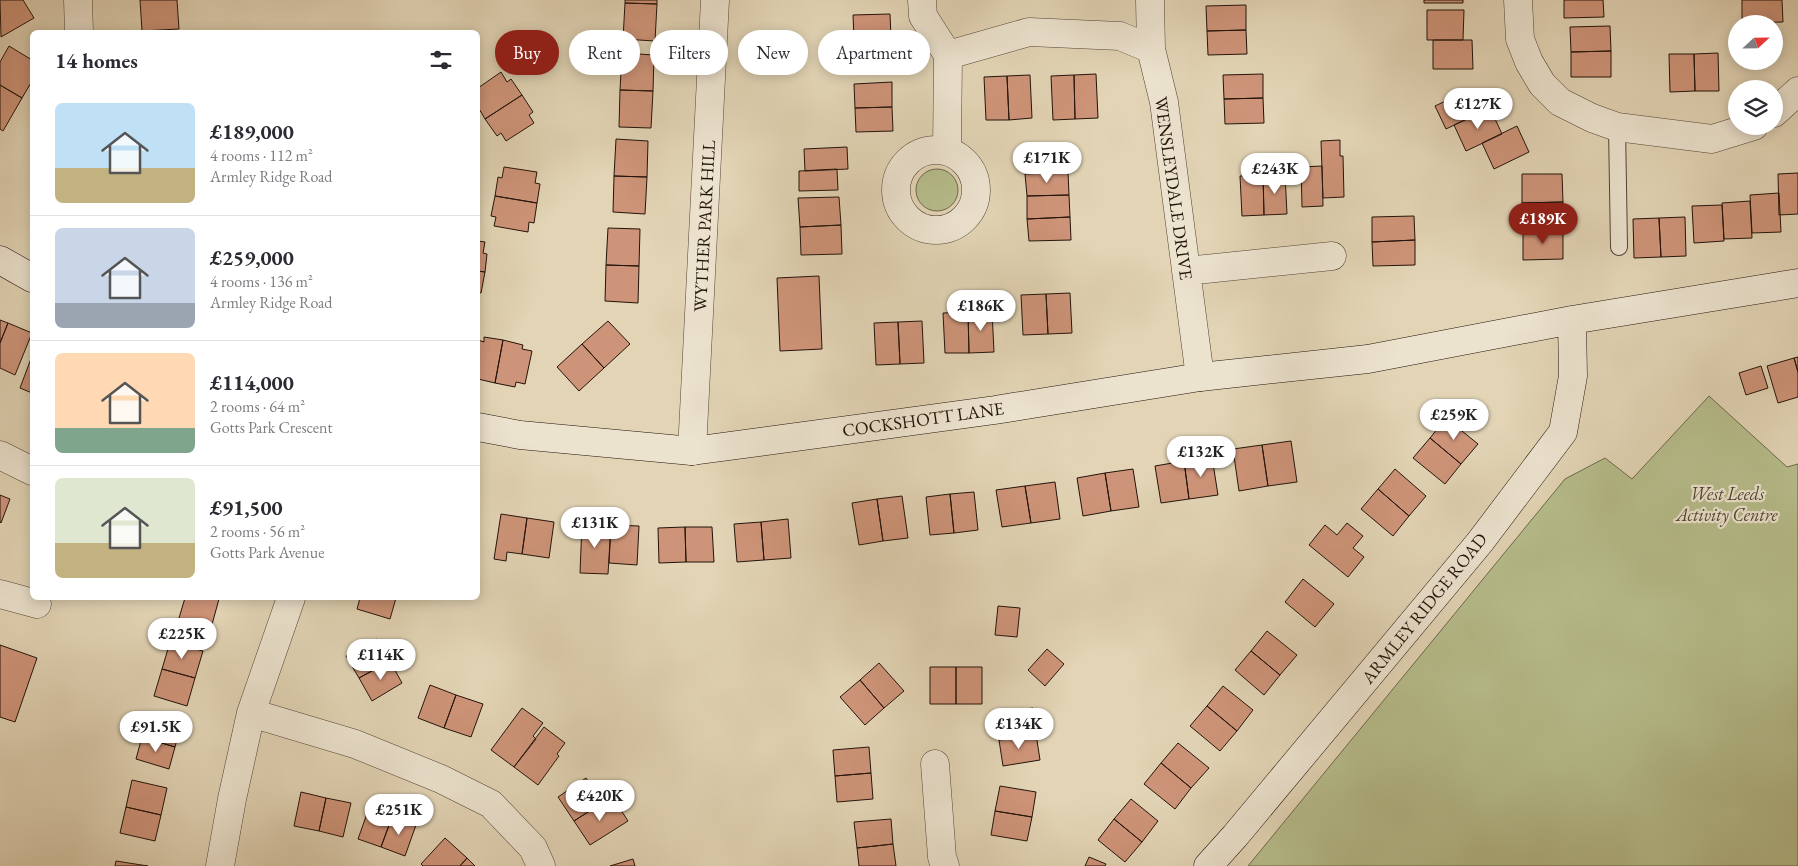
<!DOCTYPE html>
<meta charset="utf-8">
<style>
:root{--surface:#fff;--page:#f2f2f3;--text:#2b2b33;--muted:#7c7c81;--line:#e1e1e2;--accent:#8f2418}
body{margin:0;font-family:"EB Garamond",serif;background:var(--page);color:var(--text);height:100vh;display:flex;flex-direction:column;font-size:19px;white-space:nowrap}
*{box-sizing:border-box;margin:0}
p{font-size:16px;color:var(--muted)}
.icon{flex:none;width:28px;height:28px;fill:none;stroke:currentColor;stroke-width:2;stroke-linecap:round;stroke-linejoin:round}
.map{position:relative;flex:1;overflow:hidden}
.details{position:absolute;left:30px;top:30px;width:450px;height:570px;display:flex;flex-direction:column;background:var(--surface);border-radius:8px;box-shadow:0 2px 12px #0003}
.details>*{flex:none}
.guide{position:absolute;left:495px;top:30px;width:475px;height:45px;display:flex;gap:10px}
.needle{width:32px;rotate:68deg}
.buttons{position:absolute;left:1728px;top:15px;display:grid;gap:10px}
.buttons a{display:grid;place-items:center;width:55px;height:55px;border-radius:50%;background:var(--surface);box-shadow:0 2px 12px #0003;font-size:25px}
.price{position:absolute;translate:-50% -42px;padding:0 11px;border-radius:18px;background:#fff;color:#222;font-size:16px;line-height:32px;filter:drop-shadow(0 1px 2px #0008)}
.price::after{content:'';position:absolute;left:50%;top:30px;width:15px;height:11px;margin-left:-8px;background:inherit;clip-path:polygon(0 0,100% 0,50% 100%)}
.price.selected{background:var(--accent);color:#fff}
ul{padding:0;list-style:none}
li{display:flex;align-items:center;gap:15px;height:125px;padding:0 25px}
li+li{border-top:1px solid var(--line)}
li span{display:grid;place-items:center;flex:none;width:140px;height:100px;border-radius:8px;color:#555}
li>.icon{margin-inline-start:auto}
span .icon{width:60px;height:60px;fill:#fffc;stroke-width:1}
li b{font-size:21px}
h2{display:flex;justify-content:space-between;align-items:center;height:60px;padding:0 25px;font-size:21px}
.pill{padding:0 18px;border-radius:22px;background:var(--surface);box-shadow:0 2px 12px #0003;font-size:18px;line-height:45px}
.pill.selected{background:var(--accent);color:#fff}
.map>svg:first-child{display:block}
.green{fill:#b6bc8b;stroke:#6c684a}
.building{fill:#ce9479;stroke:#23130a}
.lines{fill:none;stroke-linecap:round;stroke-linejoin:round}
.lane-casing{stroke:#534335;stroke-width:18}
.street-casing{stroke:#534335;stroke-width:29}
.secondary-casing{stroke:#23130a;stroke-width:29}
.lane{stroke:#ece3cf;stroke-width:16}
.street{stroke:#ece3cf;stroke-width:28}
.secondary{stroke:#ece3cf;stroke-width:28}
.labels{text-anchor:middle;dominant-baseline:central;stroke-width:4.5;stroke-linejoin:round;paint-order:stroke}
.street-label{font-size:18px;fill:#23130a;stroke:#ece3cf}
.park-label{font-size:18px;font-style:italic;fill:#4f4631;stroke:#ece3cf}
</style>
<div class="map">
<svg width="1798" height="866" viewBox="0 0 1798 866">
<rect width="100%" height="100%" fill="#e2d4b5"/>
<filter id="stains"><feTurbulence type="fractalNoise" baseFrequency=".004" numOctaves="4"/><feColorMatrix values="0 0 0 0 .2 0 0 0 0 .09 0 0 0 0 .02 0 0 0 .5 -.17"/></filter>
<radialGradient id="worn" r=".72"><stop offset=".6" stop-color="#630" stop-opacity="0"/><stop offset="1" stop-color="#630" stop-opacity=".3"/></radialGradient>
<!-- green -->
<path class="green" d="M916 190a21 21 0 1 1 42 0a21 21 0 1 1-42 0Z
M1709,396l78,71 11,-3v402h-550l317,-387 40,-21 27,21z"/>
<!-- building -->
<path class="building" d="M0,0h23l11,18 -33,19z
M140,0h37l2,29 -37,2z
M625,0h32v4l-32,-1z
M1424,0h39v3h-39z
M1564,0h39l1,17 -40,1z
M1742,0h40l1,22 -41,1z
M625,3l32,1 -2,37 -32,-2z
M1246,5v25l-39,1 -1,-25z
M1427,10h37l-1,30h-36z
M890,14l1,23 -37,2 -1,-24z
M1610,26l1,25 -40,1 -1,-25z
M1246,30l1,24 -39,1 -1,-24z
M891,37l1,24 -38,1v-23z
M1433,40h39l1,29h-40z
M9,46l23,14v21l-10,17 -22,-13v-23z
M1611,51v26h-40v-25z
M622,53l32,2 -1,36 -33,-1z
M1718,53l1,38h-24l-1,-37z
M1669,54h25l1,37 -25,1z
M501,72l6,10 4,-3 11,16 -37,24 -7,-12v-6l1,-1 -1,-12z
M1096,74l2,44 -23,1 -1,-44z
M1263,74v24l-39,1 -1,-24z
M1030,75l2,43 -23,2 -2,-44z
M1074,75l1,44 -22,1 -2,-44z
M1007,76l2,44h-23l-2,-43z
M892,82v25l-37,1 -1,-24z
M0,85l22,13 -19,33 -3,-2z
M1471,89l11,23 -36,17 -11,-23z
M620,90l33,1 -2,37 -32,-1z
M522,95l11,17 -4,3 5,8 -28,18 -5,-8 -4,3 -12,-17z
M1263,98l1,25 -39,1 -1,-25z
M892,107l1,24 -37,1 -1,-24z
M1490,108l12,26 -36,17 -12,-26z
M1517,126l12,26 -35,17 -12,-26z
M616,139l32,2 -1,36 -33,-1z
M1340,140v16h3l1,41 -21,1 -2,-57z
M847,147l1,22 -43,2 -1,-22z
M1322,166l1,40 -21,1 -1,-40z
M504,167l33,5 -2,11 5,1 -3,19 -42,-7 3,-19 4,1z
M837,169l1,21 -39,1v-20z
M1068,172l1,23 -42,1 -2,-22z
M1798,173v41l-19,1 -1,-41z
M1285,174l2,40 -23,1 -1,-40z
M1522,174h40l1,28 -41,1z
M1263,175l1,40 -22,1 -2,-40z
M614,176l33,1 -2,37 -32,-2z
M1779,193l2,39 -29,1 -2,-38z
M1069,195l1,22 -43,2v-23z
M495,196l42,7 -3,20 -5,-1 -1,10 -34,-6 2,-9 -5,-1z
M839,197l2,28 -41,2 -2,-29z
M1750,201l2,37 -28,1 -2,-36z
M1563,202v29h-40l-1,-28z
M1722,205l2,36 -30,2 -2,-37z
M1414,216l1,24 -43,2v-25z
M1070,217l1,23 -42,1 -2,-22z
M1685,217l1,39 -25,1 -2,-39z
M1659,218l2,39 -27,1 -1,-39z
M841,225l1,29 -41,1 -1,-28z
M608,228l32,1 -1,37 -33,-1z
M1523,231h40v28l-40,1z
M1415,240v25l-42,1 -1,-24z
M478,241l7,1 -2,11 4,1 -2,18 -7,-1z
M606,265l33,1 -1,37 -33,-2z
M478,271l7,1 -4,21 -3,-1z
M819,276l3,73 -42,2 -3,-73z
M1070,293l2,40 -24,1 -2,-40z
M1046,294l2,40 -25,1 -2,-40z
M992,311l2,41 -25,1 -1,-41z
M968,312l1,41h-24l-2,-40z
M0,320l8,3 -8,20z
M608,321l22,23 -26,24 -22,-24z
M922,321l2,42 -24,1 -2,-42z
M898,322l2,42 -24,1 -2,-42z
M8,323l24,10 -17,42 -15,-7v-25z
M484,337l19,3 -8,43 -17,-4v-39l6,2z
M503,340l20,5 -1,4 10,2 -7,33 -9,-2 -1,5 -20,-4z
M582,344l22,24 -25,23 -22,-24z
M32,356v37l-12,-5z
M1798,357v15l-4,-14z
M1794,358l4,14v25l-20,6 -11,-37z
M1761,366l7,22 -22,7 -7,-22z
M1446,418l32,26 -17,20 -31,-26z
M1430,438l31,26 -16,20 -32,-26z
M1291,441l6,41 -29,4 -6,-41z
M1262,445l6,41 -29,5 -6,-42z
M1212,457l6,38 -29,4 -5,-38z
M1184,461l5,38 -28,4 -6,-37z
M1133,469l6,38 -28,4 -6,-38z
M1395,469l31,27 -17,20 -31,-27z
M1105,473l6,38 -28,5 -6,-38z
M1055,482l5,37 -29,4 -6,-37z
M1025,486l6,37 -29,4 -6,-37z
M1378,489l31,27 -16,20 -32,-27z
M974,492l4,38 -24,3 -4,-39z
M950,494l4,39 -24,2 -4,-38z
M0,495l10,4 -9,24 -1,-1z
M902,496l6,42 -25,3 -6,-42z
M877,499l6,42 -24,4 -7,-42z
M501,514l26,4 -5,36 -15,-2 -1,9 -12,-2z
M527,518l27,4 -5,36 -27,-4z
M788,519l3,39 -27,2 -3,-38z
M761,522l3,38 -27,2 -3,-38z
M582,523l29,2 -3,49 -28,-1z
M1347,523l16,13 -10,12 11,9 -16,20 -39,-32 16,-20 12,10z
M611,525l28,1 -2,39 -28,-2z
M685,527l1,35 -27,1 -1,-35z
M685,527h27l2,35h-28z
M1303,579l31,25 -19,23 -30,-25z
M185,598h28l6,1 -8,29 -32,-10z
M360,598h36l-6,21 -33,-10z
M998,606l22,2 -3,29 -22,-2z
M1267,631l30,24 -17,20 -29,-24z
M377,639l13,22 -31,17 -13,-22z
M170,642l33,9 -8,27 -33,-9z
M0,645l37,13 -22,64 -15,-5z
M1047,649l17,15 -19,22 -17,-16z
M1251,651l29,24 -16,20 -29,-25z
M390,661l12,22 -30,18 -13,-23z
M879,663l25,28 -20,17 -24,-28z
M930,667h26v37h-26z
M956,667h26v37h-26z
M162,669l33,9 -8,28 -33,-10z
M860,680l24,28 -19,17 -25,-28z
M430,685l26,10 -12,33 -26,-10z
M1223,686l30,24 -16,21 -30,-25z
M456,695l27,9 -12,33 -27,-9z
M1207,706l30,25 -17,20 -30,-25z
M522,708l21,15 -10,13 3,3 -22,28 -23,-17z
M1033,708l3,26 -37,6 -3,-27z
M149,716l32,9 -6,22 -33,-10z
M544,727l21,16 -8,11 2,2 -21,29 -24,-18z
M1036,734l4,26 -37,6 -4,-26z
M142,737l33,10 -6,22 -33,-10z
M1178,743l31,25 -18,20 -30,-25z
M869,747l2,26 -36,3 -2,-26z
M1161,763l30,25 -16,21 -31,-25z
M871,773l2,26 -36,3 -2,-26z
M586,778l16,25 -28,18 -16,-24z
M132,780l35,8 -6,27 -35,-8z
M1000,786l36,6 -4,25 -37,-6z
M301,792l25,6 -7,33 -25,-5z
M326,798l25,5 -8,34 -24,-6z
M1131,799l27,22 -16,21 -28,-23z
M602,803l5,8 10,-7 11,17 -38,24 -16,-24z
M126,807l35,8 -6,26 -35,-8z
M369,808l23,9 -11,30 -23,-8z
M995,811l37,6 -5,24 -36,-6z
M392,817l24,8 -11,31 -24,-9z
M891,819l2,25 -36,4 -3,-26z
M1114,819l28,23 -17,20 -27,-22z
M445,838l22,20 -7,8h-37l-2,-2z
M893,844l3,22h-37l-2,-18z
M1089,857l17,7 -1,2h-20z
M467,858l8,8h-15z
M633,859l2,7h-25z
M116,861l32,5h-33z"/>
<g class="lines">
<defs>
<path id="lane" d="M1617,127l2,120"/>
<path id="street" d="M78,0l1,32
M922,0l1,16 25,39
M1150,0l1,49 13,53 36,275
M1518,0l2,39 9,23 13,22 18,18 32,16 25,9 95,12 42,-13
M1774,113l24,-22
M896 190a40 40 0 1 1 80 0a40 40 0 1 1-80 0Z
M947,151l1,-96 81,-23 91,4 31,13
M1186,271l146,-15
M692,451l23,-451
M0,455l32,16
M0,594l37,10
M251,713l104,31 86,35 50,25 42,44 8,18
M935,764l7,93 3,9
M220,866l12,-67 19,-86 40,-115"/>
<path id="secondary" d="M0,260l32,18
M478,427l42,8 172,16 303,-41 205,-33 168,-18 204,-39 226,-37
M1208,866l27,-30 245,-294 83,-110 10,-56 -1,-56"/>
</defs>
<!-- lane casing -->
<use href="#lane" class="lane-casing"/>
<!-- street casing -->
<use href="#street" class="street-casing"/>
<!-- secondary casing -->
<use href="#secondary" class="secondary-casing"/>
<!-- lane -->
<use href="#lane" class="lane"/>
<!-- street -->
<use href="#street" class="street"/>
<!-- secondary -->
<use href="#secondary" class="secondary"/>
</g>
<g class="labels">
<!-- street labels -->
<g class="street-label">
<text transform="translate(1174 188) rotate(82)">WENSLEYDALE DRIVE</text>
<text transform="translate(704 226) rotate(-87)">WYTHER PARK HILL</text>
<text transform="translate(923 419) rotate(-8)">COCKSHOTT LANE</text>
<text transform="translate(1424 608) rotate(-51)">ARMLEY RIDGE ROAD</text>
</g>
<!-- park labels -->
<g class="park-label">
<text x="1727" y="493">West Leeds<tspan x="1727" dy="21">Activity Centre</tspan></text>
</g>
</g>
<rect width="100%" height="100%" filter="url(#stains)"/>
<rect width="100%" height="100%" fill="url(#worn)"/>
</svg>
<div class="buttons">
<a><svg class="needle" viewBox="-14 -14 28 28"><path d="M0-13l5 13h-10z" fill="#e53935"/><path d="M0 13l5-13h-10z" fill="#7c7c81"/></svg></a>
<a><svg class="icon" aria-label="layers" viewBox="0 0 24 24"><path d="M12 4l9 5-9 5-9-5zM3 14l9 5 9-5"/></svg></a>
</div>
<b class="price" style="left:1478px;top:130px">£127K</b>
<b class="price" style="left:1047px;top:184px">£171K</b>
<b class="price" style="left:1275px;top:195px">£243K</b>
<b class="price selected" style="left:1543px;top:245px">£189K</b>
<b class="price" style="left:981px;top:332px">£186K</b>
<b class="price" style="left:1454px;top:441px">£259K</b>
<b class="price" style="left:1201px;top:478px">£132K</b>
<b class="price" style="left:595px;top:549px">£131K</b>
<b class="price" style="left:182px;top:660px">£225K</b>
<b class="price" style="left:381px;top:681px">£114K</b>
<b class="price" style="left:1019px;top:750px">£134K</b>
<b class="price" style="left:156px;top:753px">£91.5K</b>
<b class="price" style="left:600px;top:822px">£420K</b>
<b class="price" style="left:399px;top:836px">£251K</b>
<div class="guide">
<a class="pill selected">Buy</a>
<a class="pill">Rent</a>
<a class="pill">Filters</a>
<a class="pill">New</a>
<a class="pill">Apartment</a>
</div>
<section class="details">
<h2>14 homes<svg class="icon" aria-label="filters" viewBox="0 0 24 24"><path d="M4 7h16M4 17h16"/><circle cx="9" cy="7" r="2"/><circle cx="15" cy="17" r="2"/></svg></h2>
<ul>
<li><span style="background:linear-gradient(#bfe0f5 65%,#c2b280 0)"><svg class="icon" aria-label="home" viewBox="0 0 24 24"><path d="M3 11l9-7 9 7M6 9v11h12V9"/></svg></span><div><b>£189,000</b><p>4 rooms · 112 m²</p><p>Armley Ridge Road</p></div></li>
<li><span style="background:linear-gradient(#c9d6e8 75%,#9aa5b1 0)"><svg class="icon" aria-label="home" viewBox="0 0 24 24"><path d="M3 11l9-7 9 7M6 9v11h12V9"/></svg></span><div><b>£259,000</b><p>4 rooms · 136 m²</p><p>Armley Ridge Road</p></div></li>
<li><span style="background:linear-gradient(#ffd9b3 75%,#7fa58c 0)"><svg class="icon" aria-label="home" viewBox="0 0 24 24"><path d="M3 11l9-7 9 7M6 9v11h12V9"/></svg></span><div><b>£114,000</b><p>2 rooms · 64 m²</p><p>Gotts Park Crescent</p></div></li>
<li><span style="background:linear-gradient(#dfe7d0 65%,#c2b280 0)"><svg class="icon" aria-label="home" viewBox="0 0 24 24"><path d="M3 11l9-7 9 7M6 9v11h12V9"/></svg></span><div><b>£91,500</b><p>2 rooms · 56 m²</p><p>Gotts Park Avenue</p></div></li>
</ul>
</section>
</div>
